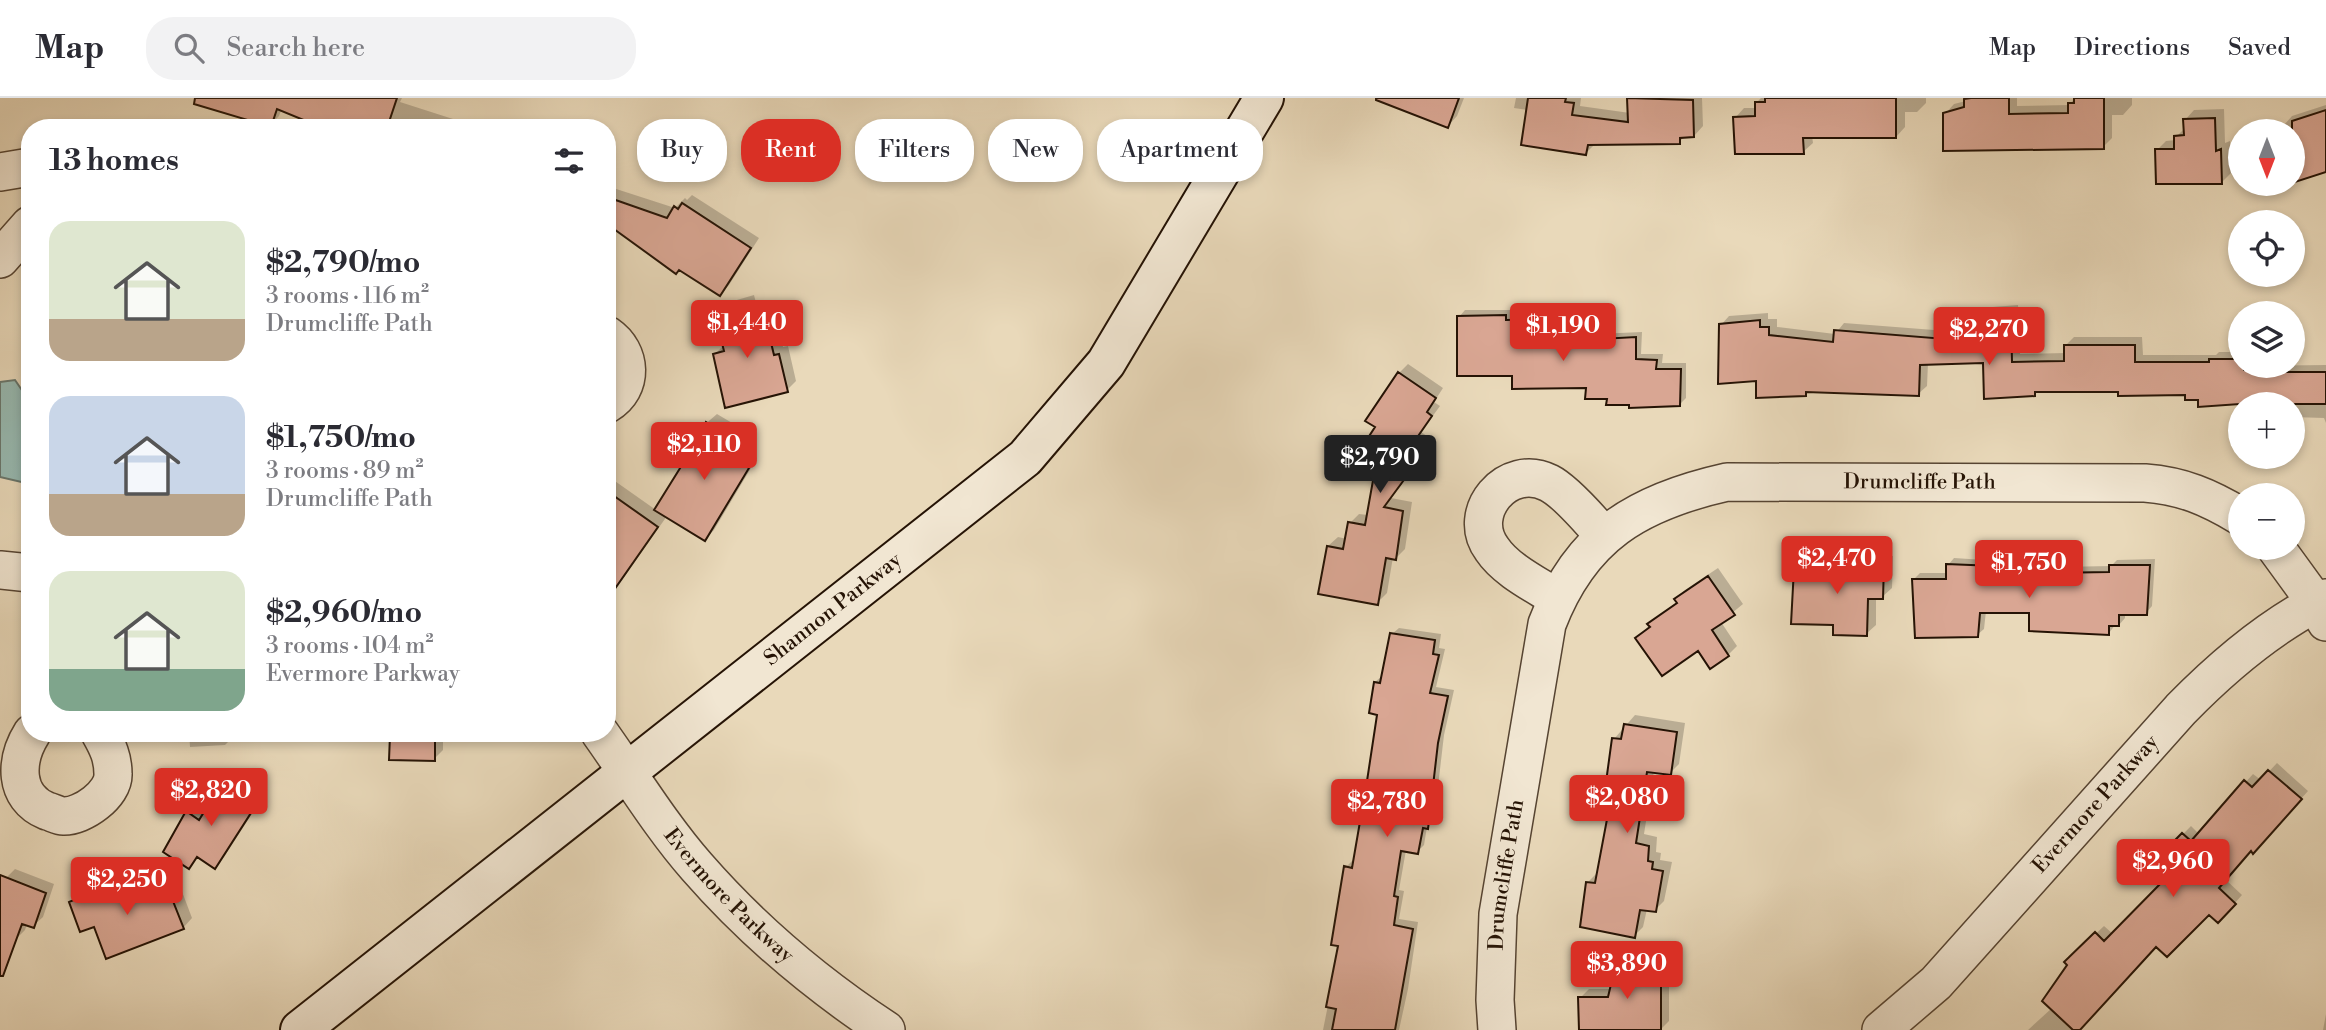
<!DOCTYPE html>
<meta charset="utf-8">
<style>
:root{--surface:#fff;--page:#f2f2f3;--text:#2b2b33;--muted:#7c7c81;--line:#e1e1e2;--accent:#d93025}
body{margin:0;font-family:"Libre Bodoni",serif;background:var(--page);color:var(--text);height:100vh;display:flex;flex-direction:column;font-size:26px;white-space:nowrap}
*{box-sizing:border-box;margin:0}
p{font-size:23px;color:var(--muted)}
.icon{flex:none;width:38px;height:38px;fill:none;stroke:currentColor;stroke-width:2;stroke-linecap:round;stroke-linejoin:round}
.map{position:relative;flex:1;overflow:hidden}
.details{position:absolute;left:21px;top:21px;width:595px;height:623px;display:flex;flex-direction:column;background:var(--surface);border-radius:28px;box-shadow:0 4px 10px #0003}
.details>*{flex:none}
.hud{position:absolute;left:637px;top:21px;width:665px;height:63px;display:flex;gap:14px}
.needle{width:46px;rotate:180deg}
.buttons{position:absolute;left:2228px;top:21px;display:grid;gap:14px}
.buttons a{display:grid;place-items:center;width:77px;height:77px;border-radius:50%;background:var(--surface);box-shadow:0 4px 10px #0003;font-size:35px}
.price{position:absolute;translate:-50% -60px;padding:0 16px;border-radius:7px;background:var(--accent);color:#fff;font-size:23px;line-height:46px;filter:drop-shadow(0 2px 4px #0008)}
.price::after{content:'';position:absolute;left:50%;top:42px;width:21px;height:16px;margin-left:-10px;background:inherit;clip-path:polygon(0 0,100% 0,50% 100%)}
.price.on{background:#222;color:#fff}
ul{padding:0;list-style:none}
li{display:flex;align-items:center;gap:21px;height:175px;padding:0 28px}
li span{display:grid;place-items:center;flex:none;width:196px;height:140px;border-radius:21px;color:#555}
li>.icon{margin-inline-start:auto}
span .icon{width:84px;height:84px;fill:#fffc;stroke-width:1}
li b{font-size:30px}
h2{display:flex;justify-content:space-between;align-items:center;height:84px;padding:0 28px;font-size:30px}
.pill{padding:0 24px;border-radius:28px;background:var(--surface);box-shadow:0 4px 10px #0003;font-size:24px;line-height:63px}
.pill.on{background:var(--accent);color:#fff}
header{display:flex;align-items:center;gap:42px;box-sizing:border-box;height:98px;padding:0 35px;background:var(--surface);border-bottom:2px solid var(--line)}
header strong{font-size:33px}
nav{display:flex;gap:38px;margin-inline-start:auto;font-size:24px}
.search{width:490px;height:63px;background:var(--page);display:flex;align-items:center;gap:18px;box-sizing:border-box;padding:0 24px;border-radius:28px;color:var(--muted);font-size:26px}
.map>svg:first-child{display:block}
.water{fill:#97bab2;stroke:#69776d;stroke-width:2}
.shadow{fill:#0003}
.building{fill:#d9a693;stroke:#251305;stroke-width:2}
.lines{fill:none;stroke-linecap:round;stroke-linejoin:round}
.street-casing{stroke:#564432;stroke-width:40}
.secondary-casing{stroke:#251305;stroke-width:42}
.street{stroke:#f1e6d2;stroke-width:37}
.secondary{stroke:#f1e6d2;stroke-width:38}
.labels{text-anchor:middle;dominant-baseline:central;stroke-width:5;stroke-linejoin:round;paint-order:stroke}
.street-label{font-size:21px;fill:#251305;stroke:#f1e6d2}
</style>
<header>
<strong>Map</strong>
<div class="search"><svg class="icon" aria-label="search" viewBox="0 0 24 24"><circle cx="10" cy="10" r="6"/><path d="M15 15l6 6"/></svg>Search here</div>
<nav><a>Map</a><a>Directions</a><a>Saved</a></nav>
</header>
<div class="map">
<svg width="2326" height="932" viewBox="0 0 2326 932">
<rect width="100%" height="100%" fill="#e9d9ba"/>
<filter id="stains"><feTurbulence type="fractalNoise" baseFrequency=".00286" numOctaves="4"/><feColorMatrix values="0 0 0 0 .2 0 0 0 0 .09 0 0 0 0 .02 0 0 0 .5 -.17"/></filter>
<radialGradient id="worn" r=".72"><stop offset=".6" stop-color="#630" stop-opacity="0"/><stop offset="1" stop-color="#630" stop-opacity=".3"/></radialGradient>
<!-- water -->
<path class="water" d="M15,282l15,22v82l-30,-7v-95z"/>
<!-- shadow -->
<path class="shadow" d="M232,0h170l-2,4 81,26h-153l-46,-20 -3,8 -9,9z
M1392,0h72l-7,18 -9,10z
M1516,0h65l-1,8 50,7 -1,-15h73l1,28 -9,10h-9l-6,6 -83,1 -10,10 -58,-43 -14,-2z
M1761,0h165v5l-9,9h-12v15l-9,10 -84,-1 1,7 -10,9 -68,-34 9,-10h12v-5z
M1968,0h49v8l52,-1 6,-7h57v7l-9,10h-11v23l-9,9 -158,-33 9,-10 12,-3z
M2326,7v49l-34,-23h-23l15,-6 8,-9z
M2224,11l1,34 5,-2 1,32 -10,10 -64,-33 9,-9 10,-1v-3l10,-10 -1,-7 9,-10z
M607,88l68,22 10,-10 2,2 5,-5 67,43 -30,47 -9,9 -106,-67 -7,10z
M754,197l7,27 15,-4 7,29 5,-1 8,35 -9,9 -72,-36 9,-9 -5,-21 4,-4 -3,-9 10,-9z
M2018,207l2,49 46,-1v-8l8,-8h68l1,18h73l3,-3h21v14l86,-1v58l-2,-5 -32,-1v-13h-52l-1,15 -1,-16 -38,-4 -14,-6 -66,-3h-81l-5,4 -49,-33 -57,2 -1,23 -9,8 -109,-4 -4,4 -47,-14 -37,-55 8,-9 39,-3v6h9v8l58,7 9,-11 103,8 -1,-13 9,-8z
M1465,212h47v4h39v22l91,-4 -1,22h22l-1,9h24v35l-7,7 -48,-1 -23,-7 -21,-11 -73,-12 -55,-57z
M1408,266l35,24 -9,14 6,4 -19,26 13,9 -43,57 21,4 -7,47 -9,9 -3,-1 -6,36 -10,10 -49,-57 10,-9 9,2 3,-16 9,-9 9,1 14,-61 -5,-27 22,-54z
M717,316l32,19 -7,11 14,8 -2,3 3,3 -43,72 -9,9 -38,-23 -45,64 -9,9 -6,-3v-103l5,-4 44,31 29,-46 11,-32z
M1844,454l49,4 -1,32 -10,9h-6v28l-10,9 -31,-11 -39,-55 9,-9 34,-1z
M1954,460l46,3v7l111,-2 6,-6 38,-1 -3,47 -6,7h-21v5l-6,7h-4l-6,8 -79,-22h-44l-2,18 -7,6 -63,-56 6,-6h28v-8z
M1718,470l25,36 -22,18 16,24 -9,9 -17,11 -13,-17 -61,-11 22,-23 19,-13 -2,-3 9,-9z
M1399,530l42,6 -2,14 6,1 -9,38 18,3 -10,45 -10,86 -7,6 -3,18 -7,7 -11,-2 -7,40 5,1 -5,28 19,3 -10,67 -9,41h-76l17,-85 6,-78 7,-7 2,1 24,-148 -4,-31 7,-6 10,-42z
M1635,617l50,8 -6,41 -9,9 -16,-2 -10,63 13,3 -1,15 5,1 -1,7 12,2 -8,39 -9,9 -8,-1 -4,18 -9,9 -46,-54 9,-9 16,-76 1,-58z
M189,635h45v3l-9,9 -35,2z
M394,635h49v17l-9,9 -42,-23z
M2277,665l31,28 -47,53 -10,6 -26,29 17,16 -16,18h-17l-52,32 -79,85h-50l24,-22 17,-43 -3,-3 38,-36 9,8 51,-52 -15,-13 42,-43 8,8 54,-60 8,6z
M235,674l31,20 -42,65 -9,10 -17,-11 -10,11 -1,-54 9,-10 11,7 19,-29z
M15,771l39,15 -11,33 -10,9 -6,-2 -2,6 -10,10 -15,-5v-55l6,-2z
M175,775l17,45 -9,10 -88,-3 -24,-23 9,-9 41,-18 7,16z
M1630,855h39v68l-9,9h-79l-1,-32 9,-9h23l1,-8 8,-8v-11z
M2326,916v16h-3z"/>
<!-- building -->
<path class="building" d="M195,0h202l-10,30h-64l-46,-19 -6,18 -77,-23z
M1376,0h83l-11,30 -72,-28z
M1528,0h38l-1,4 9,1 -2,12 56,7 -1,-24 66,2 1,37 -14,1v6l-92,1 -2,10 -65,-10z
M1765,0h131v40h-93l1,16h-69l-2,-37 22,-1v-14h10z
M1971,0h38v16l59,-1v-10h6v-5h30v51l-161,2v-38l21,-6v-8z
M2326,12v62l-34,11v-62z
M2215,20l1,33 5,-2 1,35h-66l-1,-35h19v-13l10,-1 -1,-16z
M607,99l60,21 7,-12 4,3 4,-6 69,45 -31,48 -41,-26 -3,4 -69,-50z
M745,206l7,26 15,-4 7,29 5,-1 9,38 -63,16 -12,-54 11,-3 -7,-28 4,-1 -3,-12z
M2011,214l1,50 52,-1v-16h71v17h74v-3h31v7h4v4l26,-1v3h56v32h-86l-42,3v-7h-13v-5l-67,1v-4h-83v4l-51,3 -1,-36 -63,2 -1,31 -113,-4v4l-50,2v-17l-38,3 1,-60 41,-4v7h9v8l64,7 1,-12 111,9v-22z
M1506,217v5l39,-1v23l91,-5v22l21,1 -1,9h25l-1,37 -51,2v-3h-23l1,-6h-22l1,-11 -74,1v-13h-55v-60z
M1398,274l38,26 -9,14 5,4 -18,26 12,8 -42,57 19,4 -7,49 -10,-2 -8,47 -60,-11 9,-48 16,3 5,-27 17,3 9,-50 -6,-4 11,-17 -15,-10 11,-17 -10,-6z
M706,324l35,21 -7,11 14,8 -2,3 3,3 -44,73 -51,-31 28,-45 -5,-4 18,-31 5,3z
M607,393l51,36 -51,73z
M1834,462l50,4 -1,35h-15l-1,37 -34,-1v-10l-42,-1 3,-56 40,-2z
M1946,466l49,2v8l114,-2v-7h41l-3,50h-28v11h-10v9l-80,-4v-18h-49l-2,24 -63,1 -3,-59h34z
M1708,478l27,39 -23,15 17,26 -19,13 -12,-18 -36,25 -27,-38 15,-11 -3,-3 30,-21 -3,-4z
M1390,535l45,7 -2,14 6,1 -9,38 18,3 -10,47 -10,86 -5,-1 -5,26 -17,-3 -7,45 4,1 -4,28 19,4 -18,101h-63l4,-21 -10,-2 12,-61 -7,-1 13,-79 8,2 15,-87 10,-66 -8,-2 5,-31 6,1z
M1624,626l53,8 -6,43 -24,-3 -11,71 13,3 -1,15 5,1 -1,7 11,2 -7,41 -16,-2 -5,28 -55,-11 6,-45 9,1 16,-85 -7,-1 8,-59 9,1z
M390,637l45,1v25l-46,-1z
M2268,672l34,29 -49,55 -2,-3 -32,37 17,16 -18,19 -9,-8 -42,42 -11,-10 -76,83h-7l-31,-29 25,-36 -3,-3 31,-30 9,9 58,-59 -15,-13 35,-36 9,8 53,-61 8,7z
M224,682l34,22 -43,67 -18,-12 -8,12 -26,-17 23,-41 13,9z
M0,777l46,18 -12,35 -12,-4 -19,52h-3z
M165,783l19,48 -78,30 -12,-32 -14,5 -11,-30 43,-19 7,16z
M1619,863h42v69h-82l-1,-33h30l4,-17h7z"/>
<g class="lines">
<defs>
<g id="street">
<path d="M0,74l30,-5"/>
<path d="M0,161l30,-34"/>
<path d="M607,237c25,17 27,53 0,69"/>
<path d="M2276,450l40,55 10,19"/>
<path d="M0,472l30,3"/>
<path d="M1557,500c-22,-14 -51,-28 -65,-49 -27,-36 15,-87 57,-66 16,8 43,39 55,53"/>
<path d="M32,635c-17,27 -19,64 15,78 5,1 11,5 16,5 19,1 51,-22 50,-42 0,-16 -5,-27 -13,-41"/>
<path id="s1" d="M600,635c32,45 61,93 97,134 55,63 119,117 189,163"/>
<path id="s2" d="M1497,932l-2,-30 3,-86 49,-290c34,-89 91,-122 180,-142l418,1c38,3 63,14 95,33"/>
<path id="s3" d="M1881,932l55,-47 245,-274c43,-44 90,-84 145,-111"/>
</g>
<g id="secondary">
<path id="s4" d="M300,932l725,-572 81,-95 158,-265"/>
</g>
</defs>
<!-- street casing -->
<use href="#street" class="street-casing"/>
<!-- secondary casing -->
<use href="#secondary" class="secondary-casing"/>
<!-- street -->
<use href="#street" class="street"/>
<!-- secondary -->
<use href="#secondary" class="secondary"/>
</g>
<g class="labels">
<!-- street labels -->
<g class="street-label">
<text stroke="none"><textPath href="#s2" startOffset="844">Drumcliffe Path</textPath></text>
<text stroke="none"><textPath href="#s4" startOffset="679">Shannon Parkway</textPath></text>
<text stroke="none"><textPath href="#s3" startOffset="312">Evermore Parkway</textPath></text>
<text stroke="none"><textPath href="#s2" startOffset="156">Drumcliffe Path</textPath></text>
<text stroke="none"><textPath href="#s1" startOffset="208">Evermore Parkway</textPath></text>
</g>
</g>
<rect width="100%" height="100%" filter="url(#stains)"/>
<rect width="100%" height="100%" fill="url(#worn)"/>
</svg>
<div class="buttons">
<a><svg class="needle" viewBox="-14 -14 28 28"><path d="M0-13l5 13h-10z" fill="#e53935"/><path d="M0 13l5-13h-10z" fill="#7c7c81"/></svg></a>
<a><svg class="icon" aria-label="locate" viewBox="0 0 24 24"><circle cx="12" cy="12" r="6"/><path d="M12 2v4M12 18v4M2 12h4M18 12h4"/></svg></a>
<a><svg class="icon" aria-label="layers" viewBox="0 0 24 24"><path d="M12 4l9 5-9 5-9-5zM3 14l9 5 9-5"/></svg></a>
<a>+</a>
<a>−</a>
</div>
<b class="price" style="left:747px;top:262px">$1,440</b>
<b class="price" style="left:1563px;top:265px">$1,190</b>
<b class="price" style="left:1989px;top:269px">$2,270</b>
<b class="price" style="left:704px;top:384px">$2,110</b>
<b class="price on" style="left:1380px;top:397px">$2,790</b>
<b class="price" style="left:1837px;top:498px">$2,470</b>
<b class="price" style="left:2029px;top:502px">$1,750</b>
<b class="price" style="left:211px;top:730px">$2,820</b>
<b class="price" style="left:1627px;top:737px">$2,080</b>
<b class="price" style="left:1387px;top:741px">$2,780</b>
<b class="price" style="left:2173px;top:801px">$2,960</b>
<b class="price" style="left:127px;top:819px">$2,250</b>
<b class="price" style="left:1627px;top:903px">$3,890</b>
<div class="hud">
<a class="pill">Buy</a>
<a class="pill on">Rent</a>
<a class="pill">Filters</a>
<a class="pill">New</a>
<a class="pill">Apartment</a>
</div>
<section class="details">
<h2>13 homes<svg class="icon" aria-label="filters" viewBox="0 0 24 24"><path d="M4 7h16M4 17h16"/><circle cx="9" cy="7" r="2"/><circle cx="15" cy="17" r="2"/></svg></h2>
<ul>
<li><span style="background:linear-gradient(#dfe7d0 70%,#b9a48a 0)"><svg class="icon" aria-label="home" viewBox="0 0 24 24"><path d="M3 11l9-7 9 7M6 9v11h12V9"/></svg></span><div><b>$2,790/mo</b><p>3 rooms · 116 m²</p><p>Drumcliffe Path</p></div></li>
<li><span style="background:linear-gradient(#c9d6e8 70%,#b9a48a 0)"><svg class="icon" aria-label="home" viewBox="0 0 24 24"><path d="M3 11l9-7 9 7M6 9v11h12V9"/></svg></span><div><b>$1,750/mo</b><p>3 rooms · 89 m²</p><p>Drumcliffe Path</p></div></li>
<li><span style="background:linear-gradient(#dfe7d0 70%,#7fa58c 0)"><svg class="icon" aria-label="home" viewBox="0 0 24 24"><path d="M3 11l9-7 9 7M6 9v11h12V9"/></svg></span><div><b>$2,960/mo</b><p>3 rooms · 104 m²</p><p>Evermore Parkway</p></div></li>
</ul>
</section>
</div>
